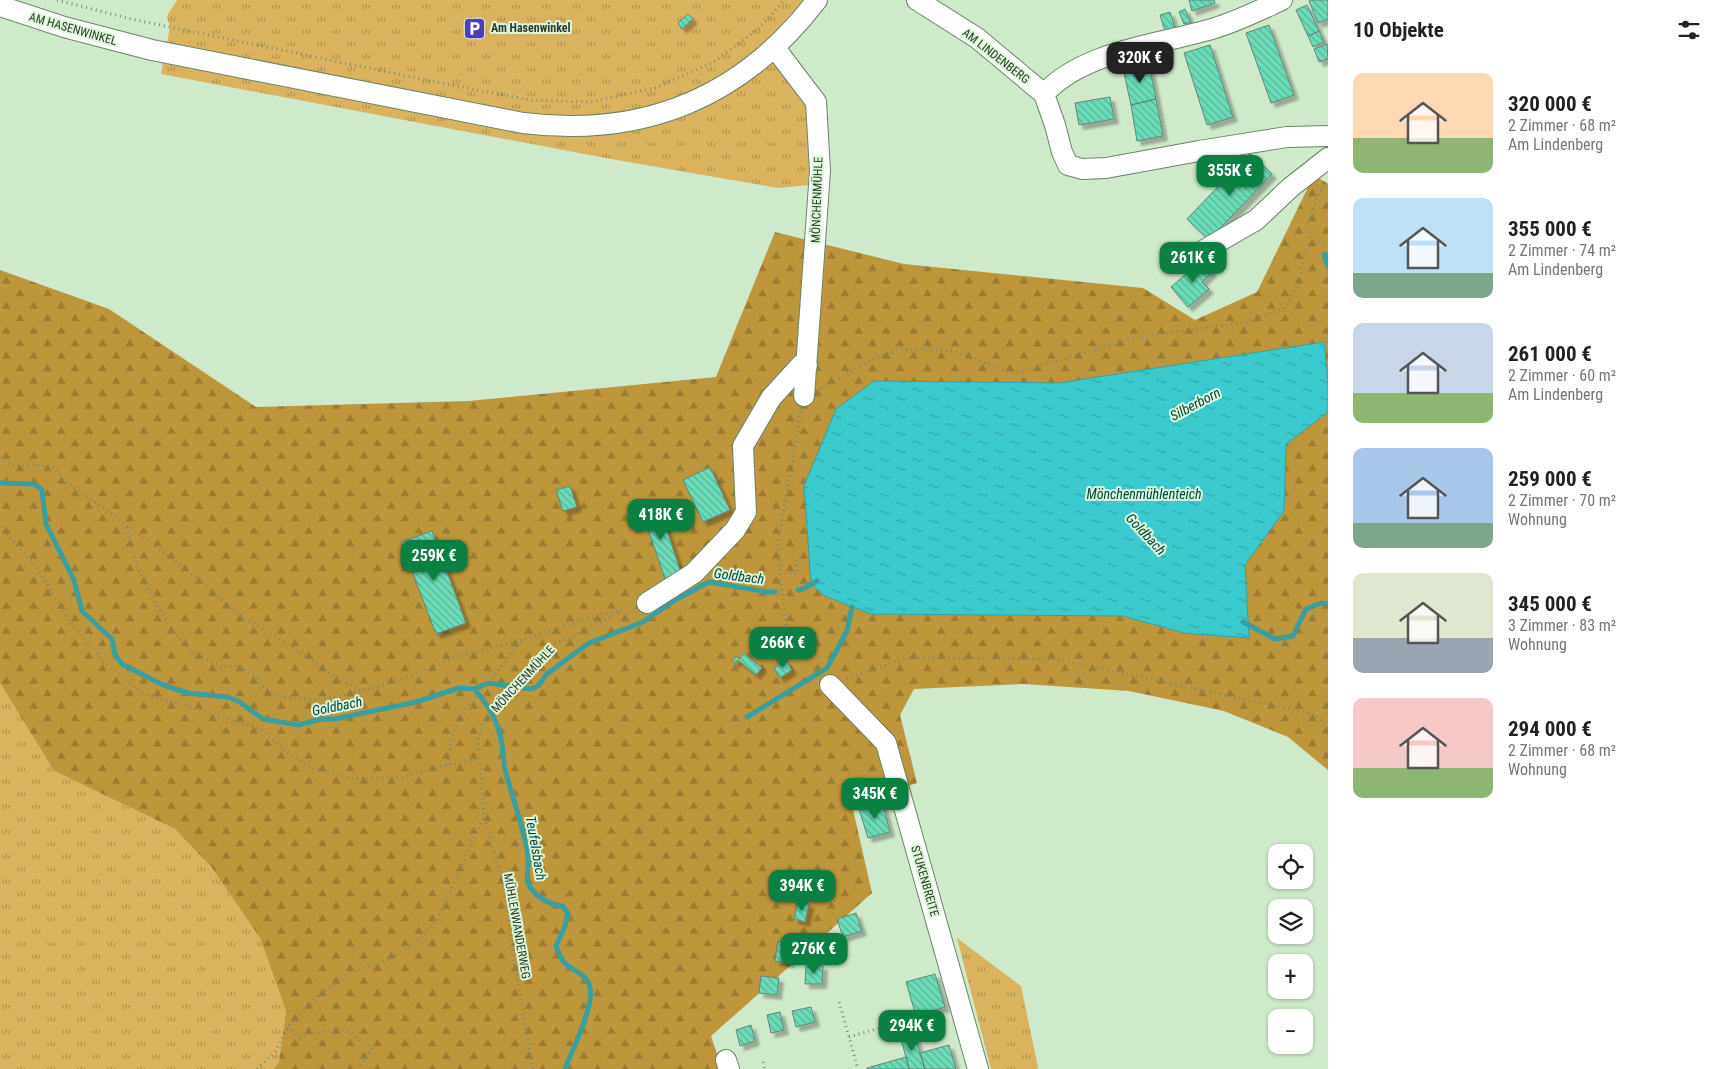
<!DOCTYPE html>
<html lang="de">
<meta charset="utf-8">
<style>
:root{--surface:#fff;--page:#f6f6f6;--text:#222;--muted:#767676;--accent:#0b8043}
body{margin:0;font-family:"Roboto Condensed",sans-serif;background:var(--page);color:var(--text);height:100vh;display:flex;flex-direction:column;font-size:19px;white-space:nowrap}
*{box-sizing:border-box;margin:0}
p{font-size:16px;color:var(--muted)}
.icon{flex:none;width:28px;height:28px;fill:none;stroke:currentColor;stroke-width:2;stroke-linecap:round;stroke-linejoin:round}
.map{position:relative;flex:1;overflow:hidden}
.panel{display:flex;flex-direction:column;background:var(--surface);width:400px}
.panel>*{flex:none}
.controls{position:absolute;left:1268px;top:844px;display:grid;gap:10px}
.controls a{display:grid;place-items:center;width:45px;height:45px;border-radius:10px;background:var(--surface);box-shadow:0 1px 4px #0004;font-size:25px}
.price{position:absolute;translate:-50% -42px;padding:0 11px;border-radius:10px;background:var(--accent);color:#fff;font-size:16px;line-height:32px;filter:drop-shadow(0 1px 2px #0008)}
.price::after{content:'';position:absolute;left:50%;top:30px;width:15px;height:11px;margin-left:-8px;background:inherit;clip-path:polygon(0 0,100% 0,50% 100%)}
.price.current{background:#222;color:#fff}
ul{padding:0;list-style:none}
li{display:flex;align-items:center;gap:15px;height:125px;padding:0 25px}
li span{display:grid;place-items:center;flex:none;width:140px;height:100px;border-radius:10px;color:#555}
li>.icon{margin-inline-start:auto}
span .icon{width:60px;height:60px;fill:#fffc;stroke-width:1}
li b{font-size:21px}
h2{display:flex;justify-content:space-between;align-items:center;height:60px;padding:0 25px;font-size:21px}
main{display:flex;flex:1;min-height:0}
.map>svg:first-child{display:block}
.grass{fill:url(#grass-tufts)}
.forest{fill:url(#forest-firs)}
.water{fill:url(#water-ripples);stroke:#379f9f}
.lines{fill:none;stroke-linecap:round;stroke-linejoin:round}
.stream{stroke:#379f9f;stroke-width:5}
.building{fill:url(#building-back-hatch);stroke:#608779;filter:url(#shadow)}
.minor-casing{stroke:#6c8469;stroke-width:22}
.path{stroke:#798a76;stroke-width:3;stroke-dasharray:1 4;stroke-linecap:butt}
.minor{stroke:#fff;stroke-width:20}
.labels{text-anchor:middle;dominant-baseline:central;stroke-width:4;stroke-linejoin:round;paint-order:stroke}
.poi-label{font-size:12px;font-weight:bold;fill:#2f392e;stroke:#dcf6d8;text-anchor:start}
.street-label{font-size:12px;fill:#2f392e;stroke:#dcf6d8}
.water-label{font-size:14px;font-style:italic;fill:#014446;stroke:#dcf6d8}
</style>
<main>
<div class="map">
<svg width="1328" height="1069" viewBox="0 0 1328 1069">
<defs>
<pattern id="grass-tufts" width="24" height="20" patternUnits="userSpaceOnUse" patternTransform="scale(1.25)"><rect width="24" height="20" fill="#dab35e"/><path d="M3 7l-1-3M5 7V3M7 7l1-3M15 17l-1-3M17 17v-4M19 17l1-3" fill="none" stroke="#b1934e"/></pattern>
<pattern id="forest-firs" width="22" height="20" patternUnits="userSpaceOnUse" patternTransform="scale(1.25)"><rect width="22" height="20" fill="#be963b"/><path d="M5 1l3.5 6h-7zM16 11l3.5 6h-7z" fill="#9b7b32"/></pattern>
<pattern id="water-ripples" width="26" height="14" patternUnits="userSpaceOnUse" patternTransform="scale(1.25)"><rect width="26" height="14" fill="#3bcbcf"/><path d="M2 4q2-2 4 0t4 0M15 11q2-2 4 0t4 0" fill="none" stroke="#32a6a8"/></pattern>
<pattern id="building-back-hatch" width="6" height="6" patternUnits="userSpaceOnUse" patternTransform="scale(1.25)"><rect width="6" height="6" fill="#6adcb8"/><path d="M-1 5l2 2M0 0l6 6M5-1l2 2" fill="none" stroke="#58b396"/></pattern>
<filter id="shadow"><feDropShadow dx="4.5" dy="4.5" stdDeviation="1" flood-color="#0004"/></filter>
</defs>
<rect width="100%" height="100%" fill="#cfe9cb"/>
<!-- grass -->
<path class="grass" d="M177,0h629l-44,47 46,58 2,80 -32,3 -167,-29 -450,-85 9,-47 -3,-11z
M0,683l54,88 121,58 37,39 48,70 26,73 -7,51 -5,7h-274z
M957,938l64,48 17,81 -1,2h-46z"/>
<!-- forest -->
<path class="forest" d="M1314,175l14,9v198l-4,-40 -265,41 -185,-2 -49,215 46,18 252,2 61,17 65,5 -4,-73 39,-54 2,-67 42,-32v358l-40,-33 -64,-26 -95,-20 -106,-7 -109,5 -14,26 17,68 -65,22 20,88 -161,143 11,33h-448l5,-7 7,-51 -26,-73 -48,-70 -37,-39 -121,-58 -54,-88v-413l109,39 147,98 213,-6 247,-24 59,-145 129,32 239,24 52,32 62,-28z"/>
<!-- water -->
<path class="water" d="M1324,342l4,40v30l-42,32 -2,67 -39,54 4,73 -65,-5 -61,-17 -252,-2 -46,-18 -14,-12 -7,-98 32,-77 38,-28 185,2z"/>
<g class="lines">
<!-- stream -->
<path class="stream" d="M1324,254l4,13
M0,483l34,1 8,6 4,34 28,56 8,31 30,28 3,16 7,9 41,21 25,8 39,4 11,4 25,18 35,6 24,-6h13l81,-17 43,-14 15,1 14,-6 43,6 7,-3 9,-12 42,-31 54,-21 32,-22 34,-18 58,10h8
M798,590l5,-1 14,-8
M1243,622l32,17 18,-3 13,-27 15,-6 7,1
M474,689c13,14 23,30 27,50 2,10 2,20 4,30 7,29 18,56 23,85 2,11 -4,23 2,33 8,12 20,17 32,19l6,7 -3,13 -9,20c2,6 5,13 9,17 7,8 20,10 24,21 8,18 -17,66 -24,85
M747,717l80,-49 20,-37 5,-24"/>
</g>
<!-- building -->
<path class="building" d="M1189,0h25l1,3 -23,8z
M1311,0h17v19l-10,4 -9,-22z
M1307,5l12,26 -11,5 -12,-26z
M1185,9l6,13 -7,2 -5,-12z
M1170,12l5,16 -10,3 -5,-16z
M688,14l5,5 -11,10 -4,-6z
M1269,25l25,70 -23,8 -25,-70z
M1319,31l5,11 -11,5 -5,-11z
M1327,44l1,15 -9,3 -5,-13z
M1210,45l23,72 -26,8 -23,-72z
M1149,63l7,36 -25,6 -8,-37z
M1110,97l4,22 -35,6 -4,-22z
M1156,99l7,37 -26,5 -6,-36z
M1250,153l22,21 -63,66 -22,-21z
M1202,260l10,12 -10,10 7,7 -21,18 -17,-20z
M710,467l20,43 -27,12 -20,-42z
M570,486l7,21 -14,4 -7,-21z
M658,503l23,70 -16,6 -24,-71z
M432,531l34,92 -30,11 -35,-92z
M744,653l18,15 -6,7 -18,-15 -3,3 -3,-2 4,-5 3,3z
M786,661l6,9 -12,8 -6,-10z
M882,802l8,30 -22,6 -9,-29z
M798,901l11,3 -4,18 -11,-3z
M856,913l6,18 -19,6 -6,-18z
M778,941l15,3 -4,19 -14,-2z
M808,941h18v16h-19z
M806,966h17l-1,18h-17z
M935,974l10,33 -29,9 -10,-34z
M761,976l18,2 -2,17 -18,-2z
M811,1007l4,15 -19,5 -4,-16z
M780,1012l4,18 -13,3 -4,-18z
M751,1025l4,16 -15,5 -4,-16z
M914,1032l6,21 5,16h-16l-3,-12 -6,-21z
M949,1045l7,24h-31l-5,-16z
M906,1057l3,12h-42v-1z"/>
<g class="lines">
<defs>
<path id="minor" d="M917,0l60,38 67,56 11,31 7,27 6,13 14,4 24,-1 93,-17 88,-14 41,-1
M0,6l64,21 88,23 371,73c121,15 220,-26 294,-123
M775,48l41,54 4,69 -16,225
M1044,94c40,-44 116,-49 171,-66 23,-7 45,-18 67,-28
M1194,256l62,-36 35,-33 37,-29
M647,603l47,-30 41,-43 11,-18 -3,-66 28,-48 30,-33h6
M830,685l56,58 92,326
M726,1060l3,9"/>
</defs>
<!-- minor casing -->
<use href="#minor" class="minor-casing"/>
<!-- path -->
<path class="path" d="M57,0l74,19 315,65 84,16 60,2 65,-14 57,-25 46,-34 27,-29
M1313,242l-6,-17 9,-25 10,-18
M1313,242l15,1
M821,389l50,-29 28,-11 54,2 59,22 56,-15 63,-19 33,-6 81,-10 38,-14 17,-25 3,-30 10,-12
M0,458l11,7h25l17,2 15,17 33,22 92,69 51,43 51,31 38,26 28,15
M0,527l35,38 35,57 33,40 40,31 118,36 23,21 28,18 41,11 49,-2 45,-12 32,-6
M127,527l9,37 15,31 16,27 24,30 31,15 14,-1 10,4 11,8 6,8 12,9 11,3 28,1 23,-2 60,-16 60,-24 65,-17 64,-21 39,-10
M780,574l18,-1 -2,-16
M786,625l-6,-51 -2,-32 23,-131
M847,679l58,-21 150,1 259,55 14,12
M447,765c4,-41 15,-52 41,-82 12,-14 22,-29 34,-43
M839,1002l19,67
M287,1029l13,8 41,-10 31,21 -13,21
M849,1037l62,-18
M763,1062l2,7
M257,1069l18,-17 15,-28 27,-27 34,-24 39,-14 31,-21 16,-17 46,-103
M533,1069l-20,-115 -8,-63 -21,-75 -6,-77 5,-17 25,-27 14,-19 31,-32 19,-7 47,-25"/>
<!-- minor -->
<use href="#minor" class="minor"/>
</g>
<!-- icons -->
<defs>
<symbol id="parking-square" viewBox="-11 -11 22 22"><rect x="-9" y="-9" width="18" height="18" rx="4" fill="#503eb6" stroke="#dcf6d8"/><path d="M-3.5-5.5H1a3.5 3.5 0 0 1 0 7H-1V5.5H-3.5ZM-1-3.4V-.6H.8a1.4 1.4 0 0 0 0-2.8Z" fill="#fff"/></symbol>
</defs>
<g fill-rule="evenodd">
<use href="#parking-square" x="462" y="16" width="25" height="25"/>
</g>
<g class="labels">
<!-- poi labels -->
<g class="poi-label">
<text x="491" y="28">Am Hasenwinkel</text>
</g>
<!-- street labels -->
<g class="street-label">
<text transform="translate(73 29) rotate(16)">AM HASENWINKEL</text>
<text transform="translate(996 56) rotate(38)">AM LINDENBERG</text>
<text transform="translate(817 200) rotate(-88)">MÖNCHENMÜHLE</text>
<text transform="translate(523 679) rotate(-47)">MÖNCHENMÜHLE</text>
<text transform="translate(925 881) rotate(74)">STUKENBREITE</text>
<text transform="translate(517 926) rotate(80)">MÜHLENWANDERWEG</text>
</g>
<!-- water labels -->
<g class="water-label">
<text transform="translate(1195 404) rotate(-28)">Silberborn</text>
<text x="1144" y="494">Mönchenmühlenteich</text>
<text transform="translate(1146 534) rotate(47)">Goldbach</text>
<text transform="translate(739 576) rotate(7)">Goldbach</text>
<text transform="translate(337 706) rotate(-11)">Goldbach</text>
<text transform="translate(536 848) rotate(80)">Teufelsbach</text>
</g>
</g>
</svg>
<div class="controls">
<a><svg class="icon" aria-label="locate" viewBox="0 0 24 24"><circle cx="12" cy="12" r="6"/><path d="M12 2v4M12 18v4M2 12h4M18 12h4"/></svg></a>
<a><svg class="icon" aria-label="layers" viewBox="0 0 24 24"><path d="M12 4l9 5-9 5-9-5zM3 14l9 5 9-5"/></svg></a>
<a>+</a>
<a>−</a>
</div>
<b class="price current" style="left:1140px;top:84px">320K €</b>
<b class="price" style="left:1230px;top:197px">355K €</b>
<b class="price" style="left:1193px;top:284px">261K €</b>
<b class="price" style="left:661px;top:541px">418K €</b>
<b class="price" style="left:434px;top:582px">259K €</b>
<b class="price" style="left:783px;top:669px">266K €</b>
<b class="price" style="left:875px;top:820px">345K €</b>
<b class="price" style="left:802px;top:912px">394K €</b>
<b class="price" style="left:814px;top:975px">276K €</b>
<b class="price" style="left:912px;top:1052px">294K €</b>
</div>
<section class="panel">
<h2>10 Objekte<svg class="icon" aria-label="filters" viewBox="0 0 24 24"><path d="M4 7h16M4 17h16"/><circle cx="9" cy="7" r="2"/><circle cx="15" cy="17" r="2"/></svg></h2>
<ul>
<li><span style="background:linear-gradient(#ffd9b3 65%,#8fb573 0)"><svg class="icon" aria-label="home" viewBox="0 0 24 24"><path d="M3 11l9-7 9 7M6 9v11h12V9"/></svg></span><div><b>320 000 €</b><p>2 Zimmer · 68 m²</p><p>Am Lindenberg</p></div></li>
<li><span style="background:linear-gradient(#bfe0f5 75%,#7fa58c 0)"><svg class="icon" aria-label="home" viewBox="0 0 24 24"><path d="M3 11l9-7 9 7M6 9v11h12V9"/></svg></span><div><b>355 000 €</b><p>2 Zimmer · 74 m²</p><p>Am Lindenberg</p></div></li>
<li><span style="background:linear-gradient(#c9d6e8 70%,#8fb573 0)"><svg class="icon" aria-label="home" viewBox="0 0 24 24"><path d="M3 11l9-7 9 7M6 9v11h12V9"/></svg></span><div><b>261 000 €</b><p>2 Zimmer · 60 m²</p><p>Am Lindenberg</p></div></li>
<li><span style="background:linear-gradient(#a9c7e8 75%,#7fa58c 0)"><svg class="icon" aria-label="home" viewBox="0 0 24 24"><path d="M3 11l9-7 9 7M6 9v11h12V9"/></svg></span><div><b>259 000 €</b><p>2 Zimmer · 70 m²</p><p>Wohnung</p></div></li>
<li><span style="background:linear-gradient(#dfe7d0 65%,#9aa5b1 0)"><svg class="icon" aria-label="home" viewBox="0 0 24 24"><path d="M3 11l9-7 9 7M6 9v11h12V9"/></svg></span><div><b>345 000 €</b><p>3 Zimmer · 83 m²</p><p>Wohnung</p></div></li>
<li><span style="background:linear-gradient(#f6c9c9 70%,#8fb573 0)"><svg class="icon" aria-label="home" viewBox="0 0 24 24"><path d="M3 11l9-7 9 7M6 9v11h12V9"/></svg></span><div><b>294 000 €</b><p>2 Zimmer · 68 m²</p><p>Wohnung</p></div></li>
</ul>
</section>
</main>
